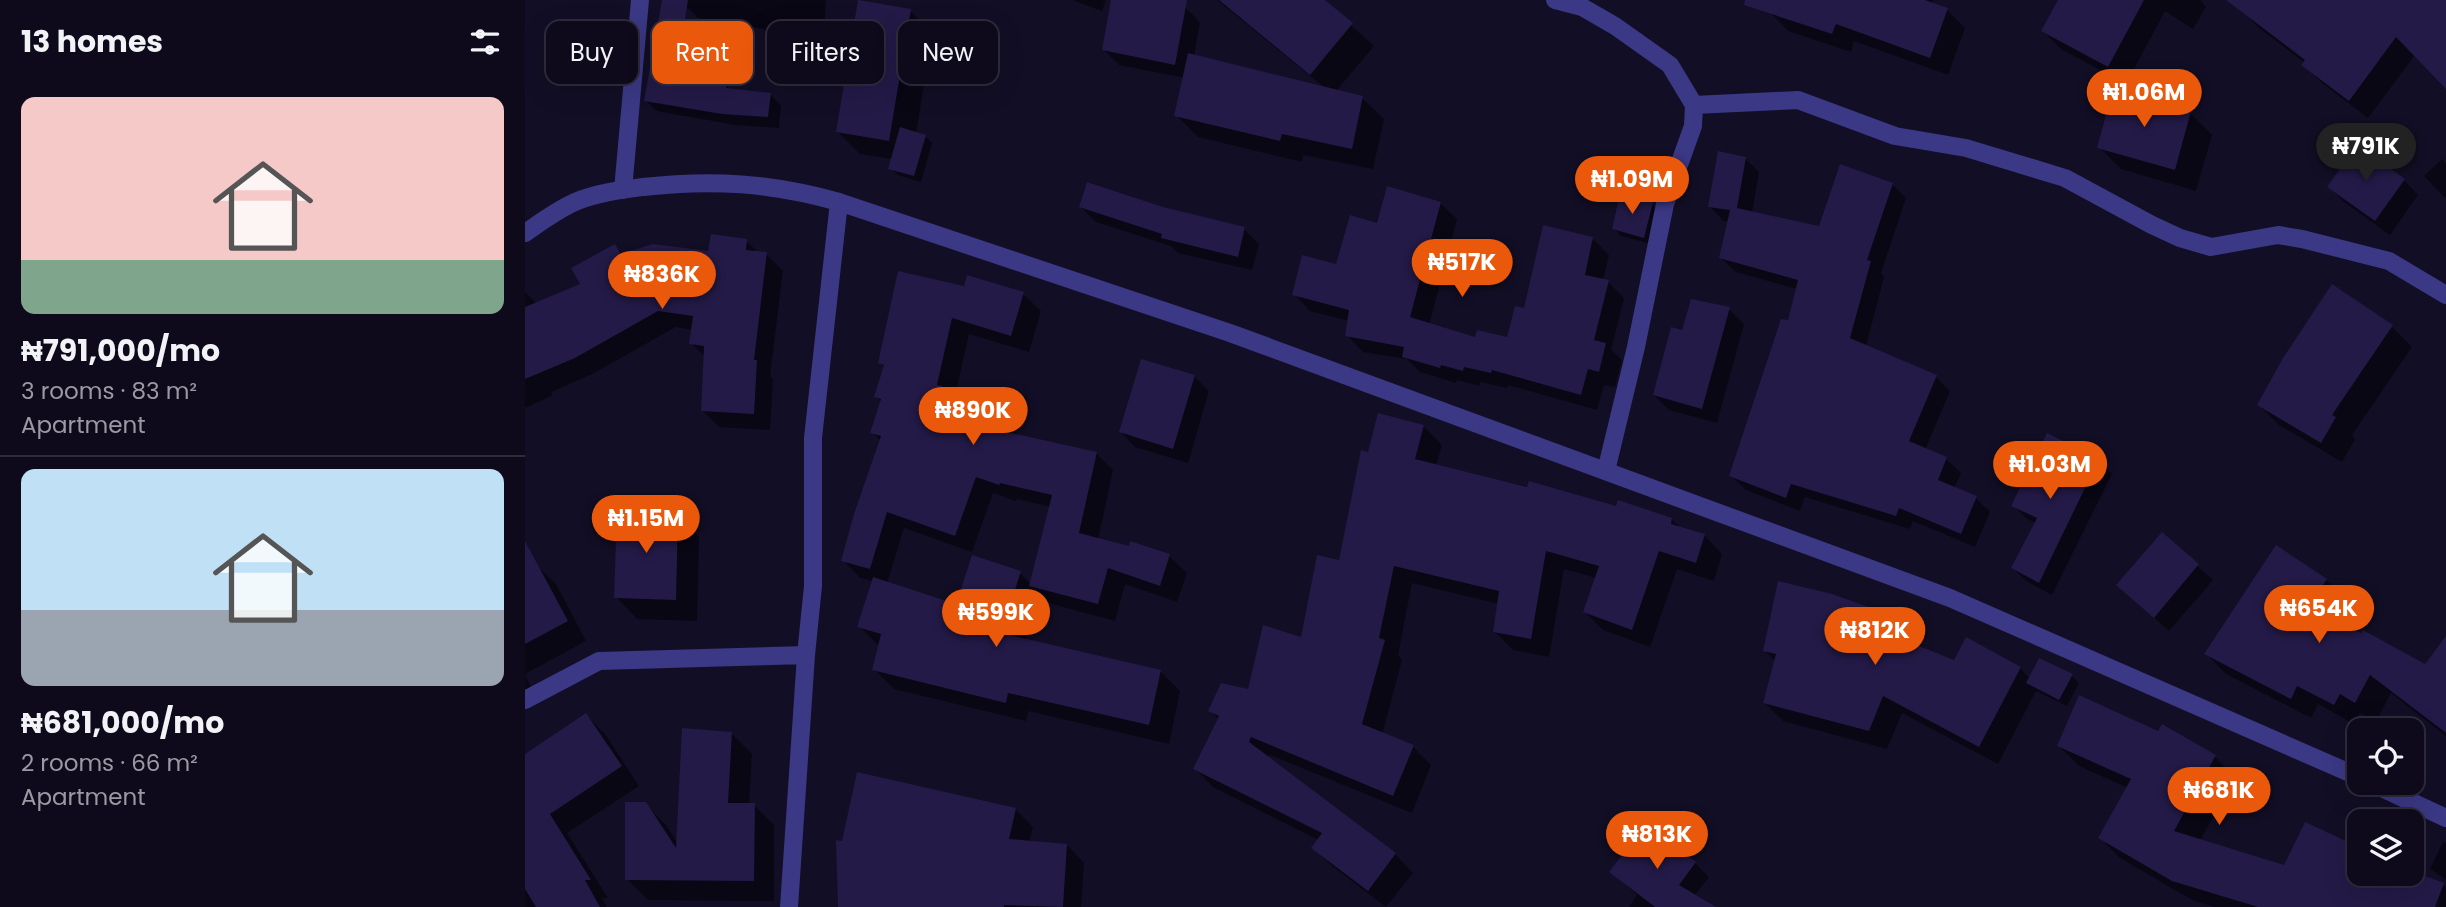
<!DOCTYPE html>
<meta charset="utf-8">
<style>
:root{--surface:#0e0a1c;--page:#1c1829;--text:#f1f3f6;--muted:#9b9aa3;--line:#2e2b3b;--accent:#ea580c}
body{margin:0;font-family:Poppins,sans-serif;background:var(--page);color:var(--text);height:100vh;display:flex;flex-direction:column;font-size:26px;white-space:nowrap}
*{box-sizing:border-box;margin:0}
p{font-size:23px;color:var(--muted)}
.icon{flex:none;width:38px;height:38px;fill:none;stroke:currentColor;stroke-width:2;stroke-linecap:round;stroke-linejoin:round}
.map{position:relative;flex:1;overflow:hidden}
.side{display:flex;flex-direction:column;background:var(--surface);width:525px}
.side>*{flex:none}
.top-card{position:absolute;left:21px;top:21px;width:665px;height:63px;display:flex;gap:14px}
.buttons{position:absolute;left:1822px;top:718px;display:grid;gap:14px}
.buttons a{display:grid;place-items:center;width:77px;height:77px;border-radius:14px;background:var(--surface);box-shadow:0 7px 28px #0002,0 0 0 2px var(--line);font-size:35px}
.price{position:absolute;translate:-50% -60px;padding:0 16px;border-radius:24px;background:var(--accent);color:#fff;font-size:23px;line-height:46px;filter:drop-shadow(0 2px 4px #0008)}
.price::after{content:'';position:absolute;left:50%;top:42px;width:21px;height:16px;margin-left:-10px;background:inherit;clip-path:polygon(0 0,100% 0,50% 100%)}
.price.current{background:#222;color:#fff}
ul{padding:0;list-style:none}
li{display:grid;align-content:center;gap:14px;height:371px;padding:0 21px}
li+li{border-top:2px solid var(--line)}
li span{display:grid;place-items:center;height:217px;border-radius:14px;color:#555}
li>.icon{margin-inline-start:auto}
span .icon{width:126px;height:126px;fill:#fffc;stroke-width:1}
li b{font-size:30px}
h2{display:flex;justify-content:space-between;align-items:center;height:84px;padding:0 21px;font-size:30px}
.tag{padding:0 24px;border-radius:14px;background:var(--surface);box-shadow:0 7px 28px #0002,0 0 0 2px var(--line);font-size:24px;line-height:63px}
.tag.current{background:var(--accent);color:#fff}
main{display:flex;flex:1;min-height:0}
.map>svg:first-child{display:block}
.shadow{fill:#0007;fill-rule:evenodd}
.building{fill:#231a47}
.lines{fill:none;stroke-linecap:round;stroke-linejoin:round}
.minor{stroke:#3b3885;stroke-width:18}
</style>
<main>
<section class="side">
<h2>13 homes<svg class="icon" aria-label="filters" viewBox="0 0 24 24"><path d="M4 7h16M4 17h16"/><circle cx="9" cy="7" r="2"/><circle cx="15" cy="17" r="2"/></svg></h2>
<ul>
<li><span style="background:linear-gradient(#f6c9c9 75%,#7fa58c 0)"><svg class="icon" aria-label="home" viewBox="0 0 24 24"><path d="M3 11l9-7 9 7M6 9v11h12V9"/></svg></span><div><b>₦791,000/mo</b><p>3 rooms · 83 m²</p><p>Apartment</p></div></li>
<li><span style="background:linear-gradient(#bfe0f5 65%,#9aa5b1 0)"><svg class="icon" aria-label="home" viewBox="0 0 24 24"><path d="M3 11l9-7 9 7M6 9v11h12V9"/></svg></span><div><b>₦681,000/mo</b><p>2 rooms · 66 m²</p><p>Apartment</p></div></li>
</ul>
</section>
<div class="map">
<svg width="1921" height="907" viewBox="0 0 1921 907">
<rect width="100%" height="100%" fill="#120e25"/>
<!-- shadow -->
<path class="shadow" d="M155,0h146l-2,38 -55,-4 -6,-5 -65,-11z
M547,0h34l-4,11z
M588,0l72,7 15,15 -6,34 131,32 -108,-88h106l51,46 -38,45 26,7 22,21 -11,50 -70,-14 -1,7 -104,-25 -22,-22 9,-37 -66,-13 -15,-15z
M1239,0h169l-1,4 15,6 18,18 -17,47 -94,-34 -3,11 -63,-21 -18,-19z
M1535,0h140l6,7 -13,22 -28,-18 -39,73 -65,-35 -18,-18z
M1723,0l198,13v74l-31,-32 -47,63 -46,-35 -18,-18 1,-2 -46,-35 -18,-19z
M385,11l22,21 -16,102 9,2 7,7 -11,39 -23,-7 -8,-7 3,-9 -33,-5 -22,-22z
M158,29l11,12 -6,38 38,6 5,5 39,4 11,12 -2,22 -44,-3 -78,-14 -12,-11z
M1665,113l22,22 -16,56 -75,-22 -22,-22z
M1220,158l14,14 -7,41 68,15 72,-44 14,14 -25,75 3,4 -18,69 70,31 14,14 -25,59 21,9 15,14 -7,16 22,9 14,14 -15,35 -62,-26 -3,8 -105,-32 -5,14 -54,-21 -15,-14 58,-154 8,-33 -61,-17 -15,-14 8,-37h-5l-14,-14z
M1917,159l4,4v36l-22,-23z
M1879,180l14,15 -28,40 -46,-33 -15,-15z
M915,203l17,16 -28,106 47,14h32l17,-29 68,-71 16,16 -6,25 5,2 16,16 -13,52 11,10 -7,27 -11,-2 -7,25 -89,-25 -1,3 -27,-6 -1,4 -22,-6 -1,3 -36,-11 -13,-13 -44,-7 -16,-17 2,-14 -39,-10 -16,-17 43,-28 41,-41z
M1127,204l7,7 -8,33 -30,-8 -7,-8z
M556,207l81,1 82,21 15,15 -7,26 -74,-17 -7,-7 -75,-24z
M221,241l13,12 7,1 17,17 -13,105 3,3 -3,51 -51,-3 -17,-17 3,-53 -14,-14 2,-13 -17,-3 -84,47 -41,18 2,3 -28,13v-116l12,12 46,-19 32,-39 9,9 86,-2z
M440,288l58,6 18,17 -12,41 -60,-18 -15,67 51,21 15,15 76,16 17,17 -15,70 71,16 18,17 -10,29 -52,-18 -10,37 -67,-18 -9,-9 -14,46 135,31 20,20 -11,53 -141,-33 -2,10 -132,-32 -20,-20 6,-22 -21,-21 14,-45 -13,-3 -17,-18 38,-119 -9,-9 10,-30 -6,-5 9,-29 -5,-5zM468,493l23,8 1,-2 34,8 -20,77 -11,-11 -62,33 -71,-23 17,-55 68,24z
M1204,309l15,15 -27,99 -48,-13 -15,-15z
M1867,327l20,20 -60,88 3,4 -13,23 -63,-37 -20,-20z
M669,376l15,15 -21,72 -53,-16 -14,-15z
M898,426l19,19 -6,21 235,53 10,9 23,7 18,19 -8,27 -37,-12 -27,78 -47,-17 -18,-18 11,-34 -32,-9 -15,88 -36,-7 -18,-18 4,-28 -87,-21 -14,72 4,5 -20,75 31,12 18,18 -19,48 -142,-58 -2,3 127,96 18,19 -27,34 -54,-41 -19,-18 6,-8 -106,-53 -18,-19 24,-49 -9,-8 39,-20 53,-52 38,-77 29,-108z
M1573,460l14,14 -60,121 -26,-14 -13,-13 23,-45 -9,-4 -14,-14z
M152,515l22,22 -2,84 -60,-2 -21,-22z
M1637,534l51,46 -44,51 -36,-32z
M11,565l20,19 30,57 -61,33v-103z
M1801,580l20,21 -14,20 92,44 22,-28v99l-55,-43 -15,28 -16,-8 -6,11 -36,-20 -7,14 -85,-44 -20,-20z
M1379,622l19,18 -3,8 35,14 65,6 10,11 42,-3 7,7 -12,23 -31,-15 -38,73 -96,-51 -15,36 -104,-28 -18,-18 11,-41 -11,-11z
M0,675l6,12 -6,3z
M61,715l19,19 34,52 -72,47 41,65h-6l5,9h-82v-151z
M1638,726l52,31 20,20 -35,64 85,26 74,-18v24l84,12 3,2v20h-231l-21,-6 -74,-43 -20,-20 28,-50 -49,-22 -20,-20 100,-13z
M206,733l21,21 -3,51h5l20,20v76l-126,-1 -21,-21 18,-75 21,21 12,19z
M490,809l18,18 -4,15 38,3 17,18 -3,44h-241z
M1121,826l49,37 14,14 -15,19 19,11h-84l8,-12 -25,-23z
M1918,842l3,1v37l-16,-11z"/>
<!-- building -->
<path class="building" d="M137,0h26l-12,75 51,9 -1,4 45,5 -3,24 -46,-3 -78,-13z
M333,0l53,9 -22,132 -53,-9z
M586,0h76l-12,65 -73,-15z
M694,0h106l28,23 -43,52z
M1220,0h180l23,8 -18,50 -94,-34 -4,10 -88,-29z
M1533,0h86l-36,67 -67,-36z
M1701,0h220v89l-50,-52 -47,64 -48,-36 4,-5z
M663,53l175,43 -11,53 -70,-15 -2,7 -106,-25z
M1588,89l78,22 -16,59 -78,-22z
M375,127l26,8 -12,41 -26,-7z
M1832,145l48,34 -30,42 -48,-34z
M1193,151l28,6 -9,51 82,18 21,-62 53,19 -26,77 4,1 -21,77 87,37 -28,66 38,16 -9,23 39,16 -16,38 -62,-26 -3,8 -105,-32 -5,14 -57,-22 52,-157 7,1 10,-40 -79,-22 11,-48 -22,-3z
M562,182l76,25 82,20 -7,30 -77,-19 1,-4 -83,-27z
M862,186l54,16 -31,115 65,20 2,-7 30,7 8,-31 9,2 19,-83 50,12 -8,38 24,5 -15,60 12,3 -7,29 -11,-3 -7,26 -89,-25 -1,3 -27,-6 -1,4 -22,-6 -1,3 -38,-11 2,-10 -59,-11 4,-26 -57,-15 10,-40 34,9 14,-49 27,8z
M1095,194l33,8 -9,36 -32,-9z
M186,234l36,5 -1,11 21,2 -13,108h3l-3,54 -53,-3 3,-65 -15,-2 4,-28 -35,-5 -83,47 -50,21v-72l55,-23 -9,-16 44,-24 6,10 32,-10 55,7z
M373,271l66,15 3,-11 57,17 -13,44 -59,-18 -15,67 5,1 -2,8 66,26 -4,11 95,21 -18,81 50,13 1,-5 40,13 -10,32 -52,-18 -10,36 -69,-18 23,-91 -52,-12 -1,2 -23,-8 -21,59 -68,-24 -17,57 -29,-8 13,-47 27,-78 -11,-3 11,-34 -7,-2 10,-32 -6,-2z
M1807,284l61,41 -61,90 4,2 -15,26 -64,-38 26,-47z
M1166,299l39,8 -28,102 -49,-14 18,-68 11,3z
M616,359l54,16 -22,74 -54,-17z
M853,413l46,12 -9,34 112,28 2,-6 87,25 2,-6 54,18 -1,6 34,10 -9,29 -37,-12 -27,79 -49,-18 16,-46 -53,-15 -15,88 -38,-7 6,-41 -105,-25 -15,72 6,2 -23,84 52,21 -21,51 -142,-59 -2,5 147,111 -28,38 -57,-43 11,-15 -129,-64 26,-53 -11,-5 13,-28 27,6 15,-64 38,12 16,-82 22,5 22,-110 7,2z
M1522,433l52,26 -60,124 -28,-15 26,-50 -26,-12z
M92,510l61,3 -2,87 -62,-2z
M1637,532l37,32 -45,54 -38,-33z
M0,541l43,80 -43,23z
M1751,545l51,34 -19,28 53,26 2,-3 62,34 21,-28v97l-76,-58 -15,28 -15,-9 -6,11 -37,-19 -6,13 -87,-45z
M447,555l49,16 -20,62 160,37 -12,55 -141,-32 -2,10 -134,-33 9,-36 -24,-7 16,-50 83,27z
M1253,581l54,13 73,26 -6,18 55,22 12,-23 55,30 -42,80 -96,-51 -14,35 -106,-28 13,-49 -13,-3z
M1514,658l34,16 -14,26 -33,-17z
M1554,695l79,36 4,-7 54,31 -42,76 110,34 21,-43 54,25v26h58l27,10 -9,24h-177l-86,-26 -74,-43 33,-59 -74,-33z
M61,713l36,53 -72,48 41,66h-6l15,27h-64l-11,-18v-135z
M157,728l50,4 -4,71h27l-1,78 -129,-1v-78h21l30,46z
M332,772l159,36 -7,31 58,5 -4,63 -59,-2v2h-166l-2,-67 6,1z
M1121,824l50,38 -17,23 37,22h-61l-46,-35z"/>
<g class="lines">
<!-- minor -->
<path class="minor" d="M1030,0l27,7 33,19 55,39 24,40 -1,21 -28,78 -29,143 -30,124
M1169,105l104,-5 97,36 71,12 99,30 87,47 28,13 31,9 67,-12 24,4 87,22 57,34
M98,190l17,-190
M0,233c16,-11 32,-23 50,-31 21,-9 45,-12 68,-15 69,-8 129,-4 196,15l391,131 720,265 409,179
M0,700l74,-39 207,-6
M1844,782l77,36
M264,907l17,-252 7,-69v-148l26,-236"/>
</g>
</svg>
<div class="buttons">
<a><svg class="icon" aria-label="locate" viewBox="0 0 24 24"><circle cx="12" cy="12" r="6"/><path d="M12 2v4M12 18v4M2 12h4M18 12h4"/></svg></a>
<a><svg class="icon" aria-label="layers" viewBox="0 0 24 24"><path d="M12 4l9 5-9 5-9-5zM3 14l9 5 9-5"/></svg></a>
</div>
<b class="price" style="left:1619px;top:129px">₦1.06M</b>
<b class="price current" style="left:1841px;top:183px">₦791K</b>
<b class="price" style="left:1107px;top:216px">₦1.09M</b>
<b class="price" style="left:937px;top:299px">₦517K</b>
<b class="price" style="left:137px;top:311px">₦836K</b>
<b class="price" style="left:448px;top:447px">₦890K</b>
<b class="price" style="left:1525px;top:501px">₦1.03M</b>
<b class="price" style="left:121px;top:555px">₦1.15M</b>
<b class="price" style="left:1794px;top:645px">₦654K</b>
<b class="price" style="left:471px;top:649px">₦599K</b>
<b class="price" style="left:1350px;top:667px">₦812K</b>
<b class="price" style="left:1694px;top:827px">₦681K</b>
<b class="price" style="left:1132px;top:871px">₦813K</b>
<div class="top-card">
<a class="tag">Buy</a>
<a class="tag current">Rent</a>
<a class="tag">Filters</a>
<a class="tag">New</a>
</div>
</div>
</main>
